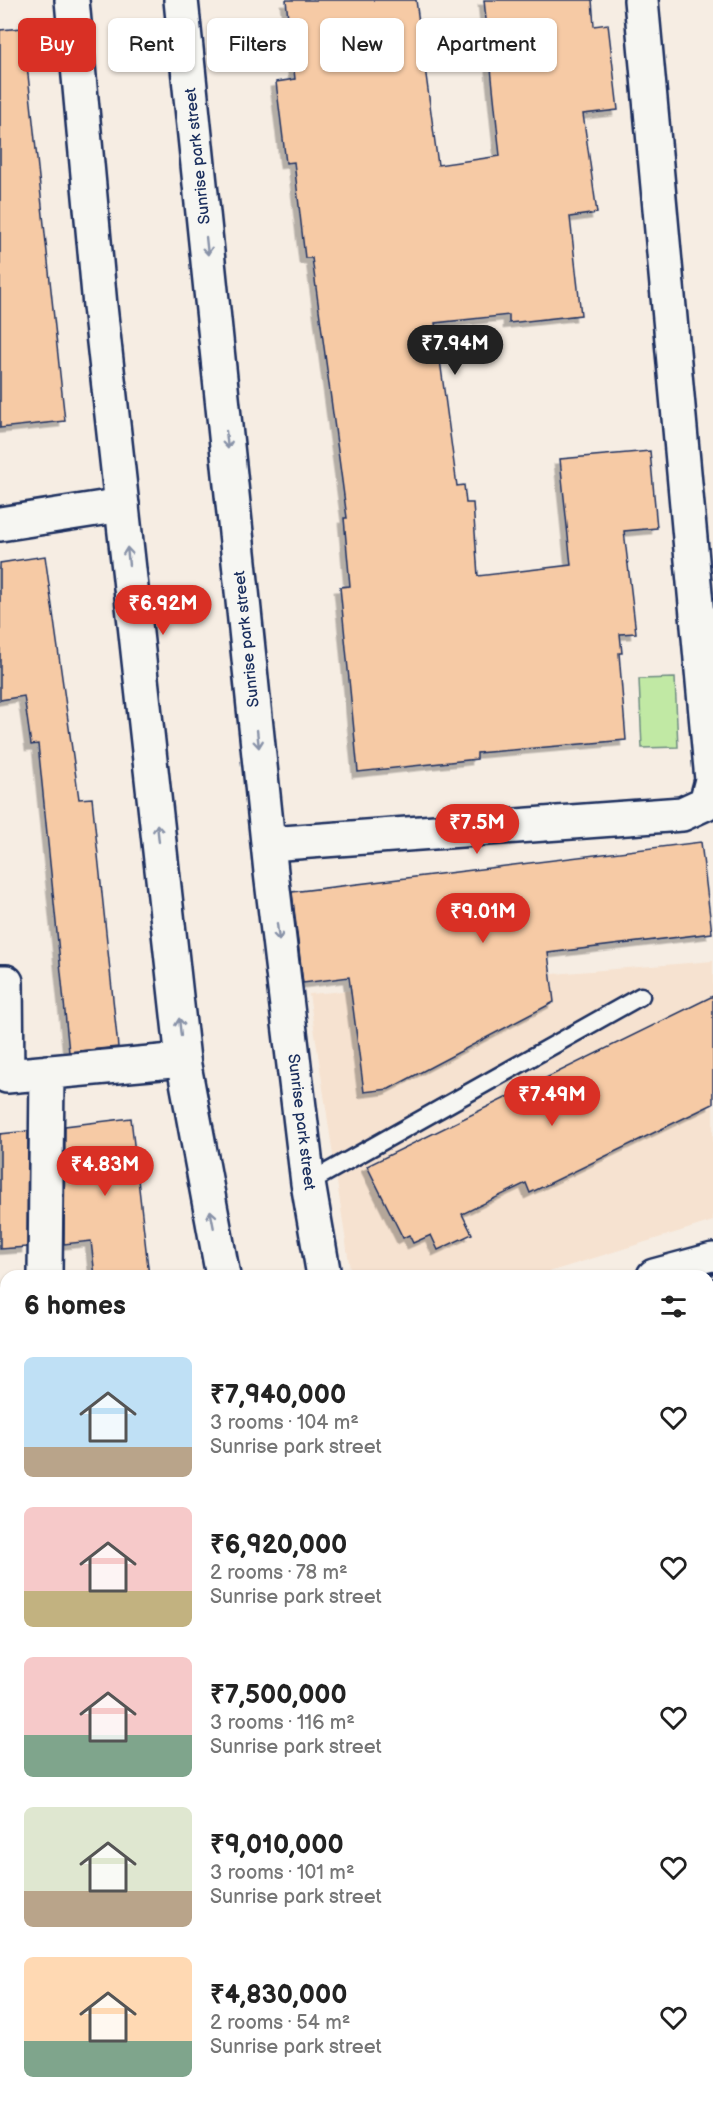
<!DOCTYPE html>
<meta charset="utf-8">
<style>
:root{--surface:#fff;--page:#f2f2f2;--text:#222;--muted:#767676;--accent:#d93025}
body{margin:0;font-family:"Balsamiq Sans",sans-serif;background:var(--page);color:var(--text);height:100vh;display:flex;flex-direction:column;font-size:22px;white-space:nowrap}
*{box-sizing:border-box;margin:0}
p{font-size:20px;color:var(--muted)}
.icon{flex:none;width:33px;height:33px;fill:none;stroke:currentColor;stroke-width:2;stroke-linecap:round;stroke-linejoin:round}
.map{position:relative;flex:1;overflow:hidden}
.drawer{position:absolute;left:0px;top:1270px;width:714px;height:836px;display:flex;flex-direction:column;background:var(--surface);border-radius:18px 18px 0 0;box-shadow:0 2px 4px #0004}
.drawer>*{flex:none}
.top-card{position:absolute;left:18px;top:18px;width:678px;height:54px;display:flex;gap:12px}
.price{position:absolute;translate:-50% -51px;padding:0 14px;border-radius:21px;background:var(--accent);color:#fff;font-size:20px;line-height:39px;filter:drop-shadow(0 2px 3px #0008)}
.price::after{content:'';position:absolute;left:50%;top:36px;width:18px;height:14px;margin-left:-9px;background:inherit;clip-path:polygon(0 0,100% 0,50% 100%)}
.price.selected{background:#222;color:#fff}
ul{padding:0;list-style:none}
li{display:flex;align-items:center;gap:18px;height:150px;padding:0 24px}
li span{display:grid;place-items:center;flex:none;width:168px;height:120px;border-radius:9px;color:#555}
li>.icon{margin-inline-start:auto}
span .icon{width:72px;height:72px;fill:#fffc;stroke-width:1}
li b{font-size:26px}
h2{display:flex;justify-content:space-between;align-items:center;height:72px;padding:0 24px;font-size:26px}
.tag{padding:0 21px;border-radius:9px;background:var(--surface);box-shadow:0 2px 4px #0004;font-size:21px;line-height:54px}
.tag.selected{background:var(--accent);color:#fff}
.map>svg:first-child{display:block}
.built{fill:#f6e2d0}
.green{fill:#c1e9a4;stroke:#6e8c81;stroke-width:1.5}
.building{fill:#f6caa5;stroke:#1b2f5e;stroke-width:1.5;filter:url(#shadow)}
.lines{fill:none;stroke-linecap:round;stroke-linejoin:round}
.lane-casing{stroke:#1b2f5e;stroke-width:21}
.street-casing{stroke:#1b2f5e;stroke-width:38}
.secondary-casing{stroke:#1b2f5e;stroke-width:38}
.lane{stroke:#f6f6f2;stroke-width:16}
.street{stroke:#f6f6f2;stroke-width:33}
.secondary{stroke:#f6f6f2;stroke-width:33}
.rail{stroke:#1b2f5e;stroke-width:4.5}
.oneway{stroke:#8892a8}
.labels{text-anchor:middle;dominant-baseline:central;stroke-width:5;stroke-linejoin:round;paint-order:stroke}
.street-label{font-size:16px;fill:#1b2f5e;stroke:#f6f6f2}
</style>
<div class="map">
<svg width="713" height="2105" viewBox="0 0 713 2105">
<defs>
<filter id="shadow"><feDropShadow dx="-5.5" dy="5.5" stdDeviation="0" flood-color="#0004"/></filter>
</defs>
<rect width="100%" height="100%" fill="#f6ede3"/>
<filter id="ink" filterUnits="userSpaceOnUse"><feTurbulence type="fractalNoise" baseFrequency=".0167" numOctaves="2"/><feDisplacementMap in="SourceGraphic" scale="12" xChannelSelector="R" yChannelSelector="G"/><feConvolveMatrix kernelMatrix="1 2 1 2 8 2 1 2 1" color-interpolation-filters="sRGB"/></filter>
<g filter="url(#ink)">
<!-- built -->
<path class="built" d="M713,961v260l-177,55h-185l-42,-282z
M6,1656v444h543l4,5h-553v-447z"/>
<!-- green -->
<path class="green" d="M675,678l3,69 -36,1 -3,-69z"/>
<!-- building -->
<path class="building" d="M286,0h130l22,165 62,-9 -16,-156h108l2,26 14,-2 10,86 -35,4 14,99 -27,4 11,98 -72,8v-8l-74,8 22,163 7,-1 2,18h7l5,73 93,-11 -11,-106 90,-8 7,77 -33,3 12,102 -16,1 2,19h-3l7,87 -149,13v6l-119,13 -18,-185 10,-1 -6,-68h3l-35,-260h-7l-11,-96 -8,1 -10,-81 19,-3z
M23,28l42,393 -65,7v-398z
M45,556l34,243 13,-1 26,249 -49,5 -31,-308 -7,1 -7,-49 -24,4v-137z
M701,842l11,91 -164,20 6,49 -165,87 -25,3 -15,-115 -46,6 -11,-91z
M713,996v108l-183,89 -4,-10 -64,31 10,20 -34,16 -7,-15 -18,8 -4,-8 -6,3 -36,-72z
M131,1118l18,158h-54l-4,-35 -27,3 1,-118z
M28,1131l-1,116 -27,2v-115z"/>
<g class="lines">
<defs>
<path id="lane" d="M308,1183l333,-187
M517,2100l3,5"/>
<path id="street" d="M0,524l122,-19
M269,844l413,-30 24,-11 6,-23 -71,-780
M0,982h6l1,94 176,-16
M45,1276l2,-204
M708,1779l5,5
M708,1973l5,8
M0,2087l6,9"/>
<path id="secondary" d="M72,0l28,306 83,754 40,216
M181,0l90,872 37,311 16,93
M654,1276l59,-16
M708,1307l5,-2
M0,1545l6,-3
M0,1593l6,-3"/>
</defs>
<!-- lane casing -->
<use href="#lane" class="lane-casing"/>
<!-- street casing -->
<use href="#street" class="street-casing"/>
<!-- secondary casing -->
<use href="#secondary" class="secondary-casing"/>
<!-- lane -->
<use href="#lane" class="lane"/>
<!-- street -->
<use href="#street" class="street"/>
<!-- secondary -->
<use href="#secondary" class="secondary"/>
<!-- rail -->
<path class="rail" d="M701,1276l12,-3
M708,1303l5,-2
M0,1550l6,-3
M0,1580l6,-3"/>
</g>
<!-- one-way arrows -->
<defs><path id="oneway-shaft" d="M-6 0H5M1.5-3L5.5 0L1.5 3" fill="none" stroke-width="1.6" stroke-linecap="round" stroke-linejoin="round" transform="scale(1.5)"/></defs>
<g class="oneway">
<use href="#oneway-shaft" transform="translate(207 246) rotate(84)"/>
<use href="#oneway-shaft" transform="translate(227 440) rotate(84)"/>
<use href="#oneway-shaft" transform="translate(128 556) rotate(-96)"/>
<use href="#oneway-shaft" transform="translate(258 739) rotate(84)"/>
<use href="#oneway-shaft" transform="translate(158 833) rotate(-96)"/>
<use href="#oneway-shaft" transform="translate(278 932) rotate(83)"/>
<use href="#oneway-shaft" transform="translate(180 1027) rotate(-96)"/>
<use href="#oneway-shaft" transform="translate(212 1219) rotate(-101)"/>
</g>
</g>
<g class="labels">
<!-- street labels -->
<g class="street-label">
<text transform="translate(198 156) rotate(-96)">Sunrise park street</text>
<text transform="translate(247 639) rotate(-96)">Sunrise park street</text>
<text transform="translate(301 1122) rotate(83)">Sunrise park street</text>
</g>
</g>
</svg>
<b class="price selected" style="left:455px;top:376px">₹7.94M</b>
<b class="price" style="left:163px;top:636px">₹6.92M</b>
<b class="price" style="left:477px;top:855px">₹7.5M</b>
<b class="price" style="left:483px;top:944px">₹9.01M</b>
<b class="price" style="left:552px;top:1127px">₹7.49M</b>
<b class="price" style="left:105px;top:1197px">₹4.83M</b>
<div class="top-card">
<a class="tag selected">Buy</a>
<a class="tag">Rent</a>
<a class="tag">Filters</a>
<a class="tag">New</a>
<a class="tag">Apartment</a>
</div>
<section class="drawer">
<h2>6 homes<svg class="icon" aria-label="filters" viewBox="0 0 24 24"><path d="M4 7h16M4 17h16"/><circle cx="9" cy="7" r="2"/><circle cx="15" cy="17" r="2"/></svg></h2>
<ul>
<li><span style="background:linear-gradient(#bfe0f5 75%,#b9a48a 0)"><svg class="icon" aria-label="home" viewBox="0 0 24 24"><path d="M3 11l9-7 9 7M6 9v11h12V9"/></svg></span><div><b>₹7,940,000</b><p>3 rooms · 104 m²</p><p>Sunrise park street</p></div><svg class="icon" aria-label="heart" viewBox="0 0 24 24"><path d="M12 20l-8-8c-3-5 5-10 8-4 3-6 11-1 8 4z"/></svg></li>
<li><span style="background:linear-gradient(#f6c9c9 70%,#c2b280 0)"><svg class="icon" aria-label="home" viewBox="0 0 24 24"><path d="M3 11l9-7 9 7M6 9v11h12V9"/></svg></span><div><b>₹6,920,000</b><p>2 rooms · 78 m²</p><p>Sunrise park street</p></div><svg class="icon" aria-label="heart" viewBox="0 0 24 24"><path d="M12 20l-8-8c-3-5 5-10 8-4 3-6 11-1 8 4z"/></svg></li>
<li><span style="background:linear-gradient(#f6c9c9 65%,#7fa58c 0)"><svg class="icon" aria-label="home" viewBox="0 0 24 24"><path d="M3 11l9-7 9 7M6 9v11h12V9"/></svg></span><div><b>₹7,500,000</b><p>3 rooms · 116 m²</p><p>Sunrise park street</p></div><svg class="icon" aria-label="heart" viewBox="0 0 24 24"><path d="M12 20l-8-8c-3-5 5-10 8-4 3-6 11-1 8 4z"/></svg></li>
<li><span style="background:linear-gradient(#dfe7d0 70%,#b9a48a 0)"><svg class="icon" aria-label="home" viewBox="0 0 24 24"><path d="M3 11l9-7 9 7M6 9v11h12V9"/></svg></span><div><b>₹9,010,000</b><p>3 rooms · 101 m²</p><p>Sunrise park street</p></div><svg class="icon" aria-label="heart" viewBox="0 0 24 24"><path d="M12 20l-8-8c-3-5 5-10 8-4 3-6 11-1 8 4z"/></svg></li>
<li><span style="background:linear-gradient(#ffd9b3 70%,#7fa58c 0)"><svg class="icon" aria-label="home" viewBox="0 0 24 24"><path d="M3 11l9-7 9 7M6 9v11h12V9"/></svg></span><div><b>₹4,830,000</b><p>2 rooms · 54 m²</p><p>Sunrise park street</p></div><svg class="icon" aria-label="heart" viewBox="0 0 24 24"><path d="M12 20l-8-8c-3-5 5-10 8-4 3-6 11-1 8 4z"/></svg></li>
</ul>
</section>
</div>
